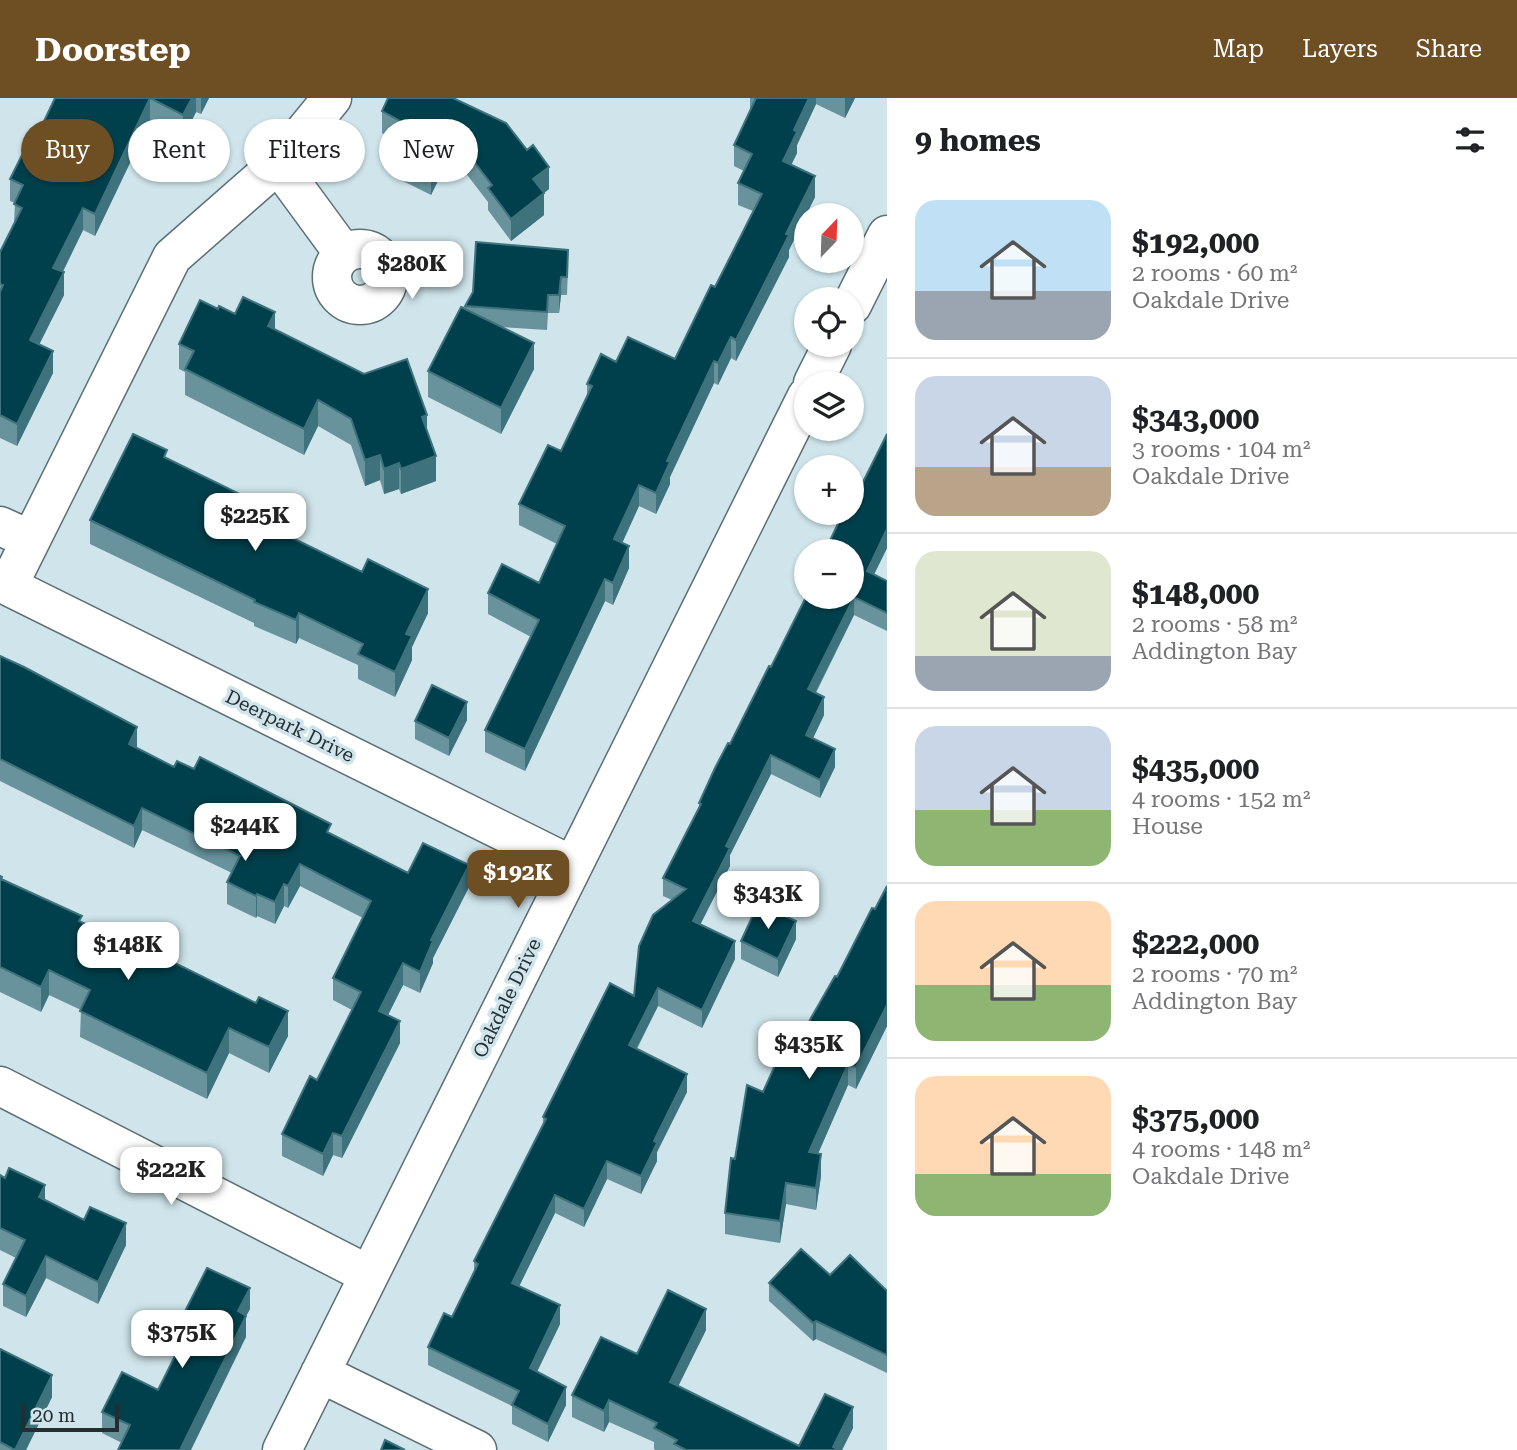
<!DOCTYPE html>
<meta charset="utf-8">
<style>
:root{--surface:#fff;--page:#f2f2f2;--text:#202124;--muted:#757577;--line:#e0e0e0;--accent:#6e4f24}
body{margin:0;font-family:"Roboto Serif",serif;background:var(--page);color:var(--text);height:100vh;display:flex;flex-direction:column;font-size:26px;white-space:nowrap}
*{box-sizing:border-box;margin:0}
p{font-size:23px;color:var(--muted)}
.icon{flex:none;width:38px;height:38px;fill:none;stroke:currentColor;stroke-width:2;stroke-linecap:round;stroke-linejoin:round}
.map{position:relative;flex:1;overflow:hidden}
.details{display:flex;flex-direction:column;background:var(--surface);width:630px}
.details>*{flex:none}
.top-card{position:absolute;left:21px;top:21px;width:665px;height:63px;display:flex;gap:14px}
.needle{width:46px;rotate:23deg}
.buttons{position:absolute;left:794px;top:105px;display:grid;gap:14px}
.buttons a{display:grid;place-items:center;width:70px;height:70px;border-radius:50%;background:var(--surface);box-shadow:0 2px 5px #0004;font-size:35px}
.scale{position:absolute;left:21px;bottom:18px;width:98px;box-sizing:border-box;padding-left:7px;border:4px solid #252d30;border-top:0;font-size:19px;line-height:24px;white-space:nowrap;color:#252d30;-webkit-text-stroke:5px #cfe5eb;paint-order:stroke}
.price{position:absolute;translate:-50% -60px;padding:0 16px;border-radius:14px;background:#fff;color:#222;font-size:23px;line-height:46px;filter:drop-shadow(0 2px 4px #0008)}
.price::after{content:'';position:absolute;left:50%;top:42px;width:21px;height:16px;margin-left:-10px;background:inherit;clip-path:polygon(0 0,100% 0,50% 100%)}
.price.selected{background:var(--accent);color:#fff}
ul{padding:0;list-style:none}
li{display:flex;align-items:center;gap:21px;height:175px;padding:0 28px}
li+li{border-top:2px solid var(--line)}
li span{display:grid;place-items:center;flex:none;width:196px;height:140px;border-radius:21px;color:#555}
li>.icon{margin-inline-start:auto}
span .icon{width:84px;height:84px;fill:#fffc;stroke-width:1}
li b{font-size:30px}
h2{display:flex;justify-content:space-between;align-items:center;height:84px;padding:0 28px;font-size:30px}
.tag{padding:0 24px;border-radius:32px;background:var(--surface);box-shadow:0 2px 5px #0004;font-size:24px;line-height:63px}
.tag.selected{background:var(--accent);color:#fff}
header{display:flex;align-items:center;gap:42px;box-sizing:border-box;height:98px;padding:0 35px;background:var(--accent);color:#fff}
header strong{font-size:33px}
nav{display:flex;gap:38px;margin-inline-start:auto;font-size:24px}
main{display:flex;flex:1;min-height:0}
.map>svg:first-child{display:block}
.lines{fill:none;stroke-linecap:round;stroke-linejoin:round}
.street-casing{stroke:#5c6f74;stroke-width:41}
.street{stroke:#fff;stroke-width:38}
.wall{fill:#68929c}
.shaded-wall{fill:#3e727c}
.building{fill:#00404c;stroke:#3e727c;stroke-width:2}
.labels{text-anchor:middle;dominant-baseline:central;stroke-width:7;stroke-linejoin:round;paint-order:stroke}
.street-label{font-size:19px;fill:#252d30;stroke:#cfe5eb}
</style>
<header>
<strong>Doorstep</strong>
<nav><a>Map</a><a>Layers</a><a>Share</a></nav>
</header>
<main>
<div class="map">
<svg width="887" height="1352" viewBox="0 0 887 1352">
<rect width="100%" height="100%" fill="#cfe5eb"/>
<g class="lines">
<defs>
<path id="street" d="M332,0l-54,66 -106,93 -164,329 565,280
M278,66l66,90
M332 179a28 28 0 1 1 56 0a28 28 0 1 1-56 0Z
M852,207l35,-70
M813,285l19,-38
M0,428l31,14
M0,988l369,189
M320,1275l157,77
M282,1352l525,-1054"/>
</defs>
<!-- street casing -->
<use href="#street" class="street-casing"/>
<!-- street -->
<use href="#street" class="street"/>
</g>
<!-- wall -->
<path class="wall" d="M55,0h154l-8,16 -5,-2 -13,26 -33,-17 -55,115 -12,-6 -20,42 1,23 -25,49 14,29 -36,73 -17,-8v-186l14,-29 1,-20 -5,-2v-22l18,-24z
M453,0l96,91 -5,4v22l-33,26 -23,-31v-8l-37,-48 -20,41 -34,-17v-22l1,-4 -2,-1v-10l-14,-8v-22z
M750,0h105l-10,20 -29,-14 -19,41v8l-6,12 24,32 -26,53v7l-53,104 -5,-3 -13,27 -4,-2 -44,94v7l-14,30 -17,-8 -17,37 7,25 -16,37 -8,-4 -80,170 -40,-19v-22l46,-93 -43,-23v-21l51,-10 18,-39 -38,-19v-21l42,-53 26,-55v-12l29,-22 59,-3 40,-72 38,-76 -15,-6v-22l6,-12 -10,-5v-21l16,-35z
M568,170l-1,27h-6l-2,18h-11l-1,17 -46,-3 33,42 -33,65 -73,-37v-26l37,-62v-3z
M218,211l17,5 40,15 152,103 9,49 -35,13 -2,-5 -15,5 -4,-14 -15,6 -14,-41 -33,-19 -14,29 -119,-60v-23l-6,-3v-25z
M887,336v114l-13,26 13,7v50l-33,-16 -38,78 8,22 -11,23 22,29 -15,31 -49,-24 -41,81v11l-30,58 35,35 -33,69 -44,-22 -21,43 50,43 -30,60v9l-16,33 -34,-15 -23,48 -29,-14 -36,73 41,38 -23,48 29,33 -18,37 -36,-18v-18l-84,-41v-18l24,-30 22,-45v-11l69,-135v-9l91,-121 38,-96 -9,-4v-18l36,-70v-5l153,-290z
M167,361l111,72 150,82 -16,34v13l-17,37 -37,-18v-14l-59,-27 -3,6 -42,-18v-3l-164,-79v-24z
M0,558l137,92 37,19 157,67 77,39 61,14 -36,71v5l-13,30 -17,-8 -15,30 12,28 -58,115 -9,-3 -10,21 -41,-20v-22l35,-54 35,-70 -19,-10v-22l30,-60 -63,-32 -12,22 -4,-2 -9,18 -18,-8 -1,2 -29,-14v-22l5,-9 -90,-43 -8,18 -134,-67z
M467,622l-18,36 -34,-17v-18z
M0,778l2,3 80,43 206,114 -19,37 -40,-20 -22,46 -127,-62 1,-27 -32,-15 -8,17 -41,-20z
M887,788v140l-31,63 -8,-4 -30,69 3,22 -5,34 -30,-6 -6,39 -55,-9v-21l10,-54 28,-67 26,-26z
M796,841l-18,38 -37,-18v-18z
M0,1077l126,70 -28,59 -52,-26 -20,39 -23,-11v-22l13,-26 -16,-8z
M830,1177l57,16v82l-71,-34 -3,2 -44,-40v-18z
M250,1211l-4,7v21l-124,106 -20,-10v-21l56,-22 21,-43 -1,-22z
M706,1232l-28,56 121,60 54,-18 -11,22h-187l-1,-1v-7l-45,-20 -5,10 -32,-15v-22l65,-41z
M0,1251l52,48 -26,53h-26z"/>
<!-- shaded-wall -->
<path class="shaded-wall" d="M150,0v23l-55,115v-22z
M192,0h4v14l-13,26v-23z
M201,0h8l-8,16z
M809,0h7v6l-19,41v8l-14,29v-21l11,-31z
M845,0h10l-10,20z
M451,34v22l-20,41v-22z
M549,69v22l-16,12v-22z
M815,78v21l-26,53v7l-53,104v-21z
M544,95v22l-33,26v-22z
M83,110v22l-30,61v-23z
M64,174v23l-34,68v-23z
M561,179v18l-2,18v-18z
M275,214v25l-7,-11z
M731,239v21l-13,27v-22z
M534,245v26l-33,65v-26z
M53,253v22l-36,73v-22z
M714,263v22l-44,94v7l-14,30v-21l11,-32z
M318,302v26l-14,29v-26z
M427,317v26l-5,-24z
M380,357v25l-15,6v-26z
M436,358v25l-35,13v-25z
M399,365v26l-15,5v-25z
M639,387v21l-25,55v-22z
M278,415v24l-8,-10z
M887,431v19l-20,41v-18z
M629,448v22l-16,37v-22z
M605,481v22l-80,170v-22z
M428,491v24l-16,34v13l-17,37v-25l11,-38z
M854,499v18l-46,92v-18z
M299,515v25l-3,6v-24z
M824,599v18l-18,38v-18z
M467,604v18l-18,36v-18z
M137,629v21l-8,-4z
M835,651v18l-15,31v-18z
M771,657v19l-41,81v11l-37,73v-18l33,-75z
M142,710v22l-8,18v-22z
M300,766v22l-12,22v-22z
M469,767v22l-36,71v5l-13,30v-21l11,-32z
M284,786v22l-9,18v-22z
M257,796v22l-1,2v-22z
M796,823v18l-18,38v-18z
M735,843v18l-33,69v-18z
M403,865v22l-24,48v-22z
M49,872v25l-8,17v-25z
M658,890v18l-29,57v-18z
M887,907v21l-31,63v-22z
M288,913v25l-19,37v-26z
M400,923v22l-58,115v-22z
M229,930v25l-22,46v-26z
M848,966v21l-39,89v-22z
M687,976v18l-30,60v9l-16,33v-18l13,-35z
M333,1035v22l-10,21v-22z
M821,1056v22l-5,34v-22z
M607,1063v18l-23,48v-18z
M786,1085v21l-6,39v-22z
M45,1087v22l-6,-10z
M555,1097v18l-43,88v-18z
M126,1125v22l-28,59v-22z
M46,1158v22l-20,39v-21z
M250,1190v21l-4,7v21l-55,113h-11l58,-139z
M560,1207v19l-30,62v-18z
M706,1211v21l-36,73v-21z
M816,1223v18l-3,2v-18z
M52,1277v22l-26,53h-11z
M566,1289v18l-18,37v-18z
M609,1302v22l-5,10v-21z
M853,1309v21l-11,22h-9v-3z"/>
<!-- building -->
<path class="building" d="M55,0h137l-9,17 -33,-17 -55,116 -12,-6 -30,60 11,4 -34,68 23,11 -36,73 -17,-9v-123l3,-7 -3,-1v-32l22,-44 -8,-4 9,-19 -13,-6 13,-26 5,2z
M388,0h65l53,25 21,27 6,-5 16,22 -16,12 11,14 -33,26 -23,-31 4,-3 -41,-53 -20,41 -34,-17 10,-21 -11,-6 4,-8 -18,-10z
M756,0h53l-15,32 3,2 -14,29 32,15 -29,58 3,1 -53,105 -5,-3 -13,26 -4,-2 -47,100 3,1 -14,31 -17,-8 -25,54 15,7 -16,37 -8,-4 -80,170 -40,-19 54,-110 -51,-27 14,-29 37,19 26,-57 -46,-22 29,-59 13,6 31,-65 -5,-2 14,-30 15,8 12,-25 47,22 36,-74 4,2 47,-93 -24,-11 14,-29 -18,-9z
M476,144l92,8 -1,27h-6l-2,18h-11l-1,17 -82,-6 8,-14z
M243,199l32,15 -7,14 96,48 43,-15 20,56 -5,2 14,39 -35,13 -2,-6 -15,6 -4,-14 -15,5 -14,-41 -33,-19 -14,29 -119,-60 9,-18 -15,-7 21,-44 18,9 1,-3 16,8z
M461,209l73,36 -33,65 -73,-37z
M133,336l34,16 -3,7 114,56 -8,14 92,45 6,-13 60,30 -22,45 6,2 -17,36 -37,-18 5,-10 -64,-31 -3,7 -42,-18 1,-2 -165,-80z
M887,336v95l-20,42 20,10v32l-33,-16 -46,92 16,8 -18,38 29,14 -15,31 -49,-25 -45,91 4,2 -37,73 42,20 -33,69 -44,-22 -29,57 58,29 -33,67 3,2 -16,33 -34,-15 -23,48 -29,-14 -43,88 48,22 -30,63 36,19 -18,37 -36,-19 7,-14 -91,-44 16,-34 8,4 26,-53 -4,-3 72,-142 -3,-2 67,-134 24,13 5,-50 14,-31 33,-26 -23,-11 38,-74 -2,-1 16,-35 13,-25 2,1 39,-78 2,1 36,-72v2h45v-46h-27l18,-38h9v-9z
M0,558l24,11 113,60 -8,17 45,23 3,-6 17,8 6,-12 131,67 -4,8 81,41 15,-30 46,22 -38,75 2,1 -13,31 -17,-9 -24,48 21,10 -58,115 -9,-3 -10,21 -41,-20 28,-58 7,4 44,-88 -28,-14 38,-77 -71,-37 -12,22 -4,-2 -9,18 -18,-8 -1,2 -29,-14 13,-26 -98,-48 -8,18 -134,-67z
M432,587l35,17 -18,36 -34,-17z
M0,778l2,1 -1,2 81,37 -3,5 90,43 2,-3 85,42 3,-6 29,14 -19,36 -40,-19 -22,45 -127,-62 10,-21 -41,-20 -8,17 -41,-20z
M887,788v119l-31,62 -8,-3 -39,88 12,2 -5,34 -30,-5 -6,38 -55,-8 6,-55 4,1 12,-74 16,7 14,-31 12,5 22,-48 24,-42 2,1 35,-69 3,1z
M758,806l38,17 -18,38 -37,-18z
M9,1070l36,17 -6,12 45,23 6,-13 36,16 -28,59 -52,-26 -20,40 -23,-12 22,-44 -25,-12v-53l5,3z
M801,1151l29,26 20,-20 37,36v64l-71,-34 -3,2 -44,-40z
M207,1170l43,20 -12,23 8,5 -66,134h-62l12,-25 -28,-13 20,-40 36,18 30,-60 -10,-5z
M668,1192l38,19 -36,73 129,64 26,-52 28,13 -20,40 7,3h-154l-12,-6 3,-4 -23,-12 3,-5 -48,-23 -5,11 -32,-16 29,-58 36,17z
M0,1251l52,26 -37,75 -15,-8z
M385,1342l20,10h-24z"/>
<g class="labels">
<!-- street labels -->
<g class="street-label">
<text transform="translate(290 628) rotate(26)">Deerpark Drive</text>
<text transform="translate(507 900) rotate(-64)">Oakdale Drive</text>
</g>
</g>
</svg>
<div class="buttons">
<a><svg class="needle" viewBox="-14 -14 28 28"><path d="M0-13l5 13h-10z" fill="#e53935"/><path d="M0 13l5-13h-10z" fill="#757577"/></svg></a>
<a><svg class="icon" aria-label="locate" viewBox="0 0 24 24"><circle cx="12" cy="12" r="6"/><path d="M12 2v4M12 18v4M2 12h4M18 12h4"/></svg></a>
<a><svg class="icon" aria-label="layers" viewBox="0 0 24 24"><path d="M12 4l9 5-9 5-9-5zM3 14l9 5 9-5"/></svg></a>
<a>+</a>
<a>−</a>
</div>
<div class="scale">20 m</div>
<b class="price" style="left:412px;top:203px">$280K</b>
<b class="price" style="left:255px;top:455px">$225K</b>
<b class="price" style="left:245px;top:765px">$244K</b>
<b class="price selected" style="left:518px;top:812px">$192K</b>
<b class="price" style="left:768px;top:833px">$343K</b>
<b class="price" style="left:128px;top:884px">$148K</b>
<b class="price" style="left:809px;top:983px">$435K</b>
<b class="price" style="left:171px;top:1109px">$222K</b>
<b class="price" style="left:182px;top:1272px">$375K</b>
<div class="top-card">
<a class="tag selected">Buy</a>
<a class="tag">Rent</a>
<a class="tag">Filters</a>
<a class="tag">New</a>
</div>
</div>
<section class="details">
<h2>9 homes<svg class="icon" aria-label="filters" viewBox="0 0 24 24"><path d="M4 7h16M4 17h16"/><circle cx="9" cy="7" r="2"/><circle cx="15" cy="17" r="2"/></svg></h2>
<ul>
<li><span style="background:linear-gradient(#bfe0f5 65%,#9aa5b1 0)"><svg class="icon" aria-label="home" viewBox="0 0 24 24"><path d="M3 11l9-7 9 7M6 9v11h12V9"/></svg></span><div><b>$192,000</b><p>2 rooms · 60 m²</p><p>Oakdale Drive</p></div></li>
<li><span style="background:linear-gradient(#c9d6e8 65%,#b9a48a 0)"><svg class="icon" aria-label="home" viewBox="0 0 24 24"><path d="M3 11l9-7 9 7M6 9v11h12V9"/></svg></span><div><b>$343,000</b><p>3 rooms · 104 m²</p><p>Oakdale Drive</p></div></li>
<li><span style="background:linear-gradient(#dfe7d0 75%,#9aa5b1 0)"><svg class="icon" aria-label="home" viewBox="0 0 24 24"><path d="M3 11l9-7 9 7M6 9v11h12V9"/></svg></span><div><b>$148,000</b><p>2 rooms · 58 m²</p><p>Addington Bay</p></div></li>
<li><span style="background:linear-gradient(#c9d6e8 60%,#8fb573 0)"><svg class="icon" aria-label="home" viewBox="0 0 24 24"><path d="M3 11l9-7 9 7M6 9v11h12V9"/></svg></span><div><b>$435,000</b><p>4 rooms · 152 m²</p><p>House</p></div></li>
<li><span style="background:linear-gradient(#ffd9b3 60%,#8fb573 0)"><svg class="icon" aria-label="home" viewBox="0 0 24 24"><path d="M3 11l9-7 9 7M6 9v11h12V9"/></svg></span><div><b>$222,000</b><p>2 rooms · 70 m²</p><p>Addington Bay</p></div></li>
<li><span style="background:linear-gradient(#ffd9b3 70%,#8fb573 0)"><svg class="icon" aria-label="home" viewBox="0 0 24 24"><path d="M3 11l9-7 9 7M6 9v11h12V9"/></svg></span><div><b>$375,000</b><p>4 rooms · 148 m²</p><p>Oakdale Drive</p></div></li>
</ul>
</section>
</main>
